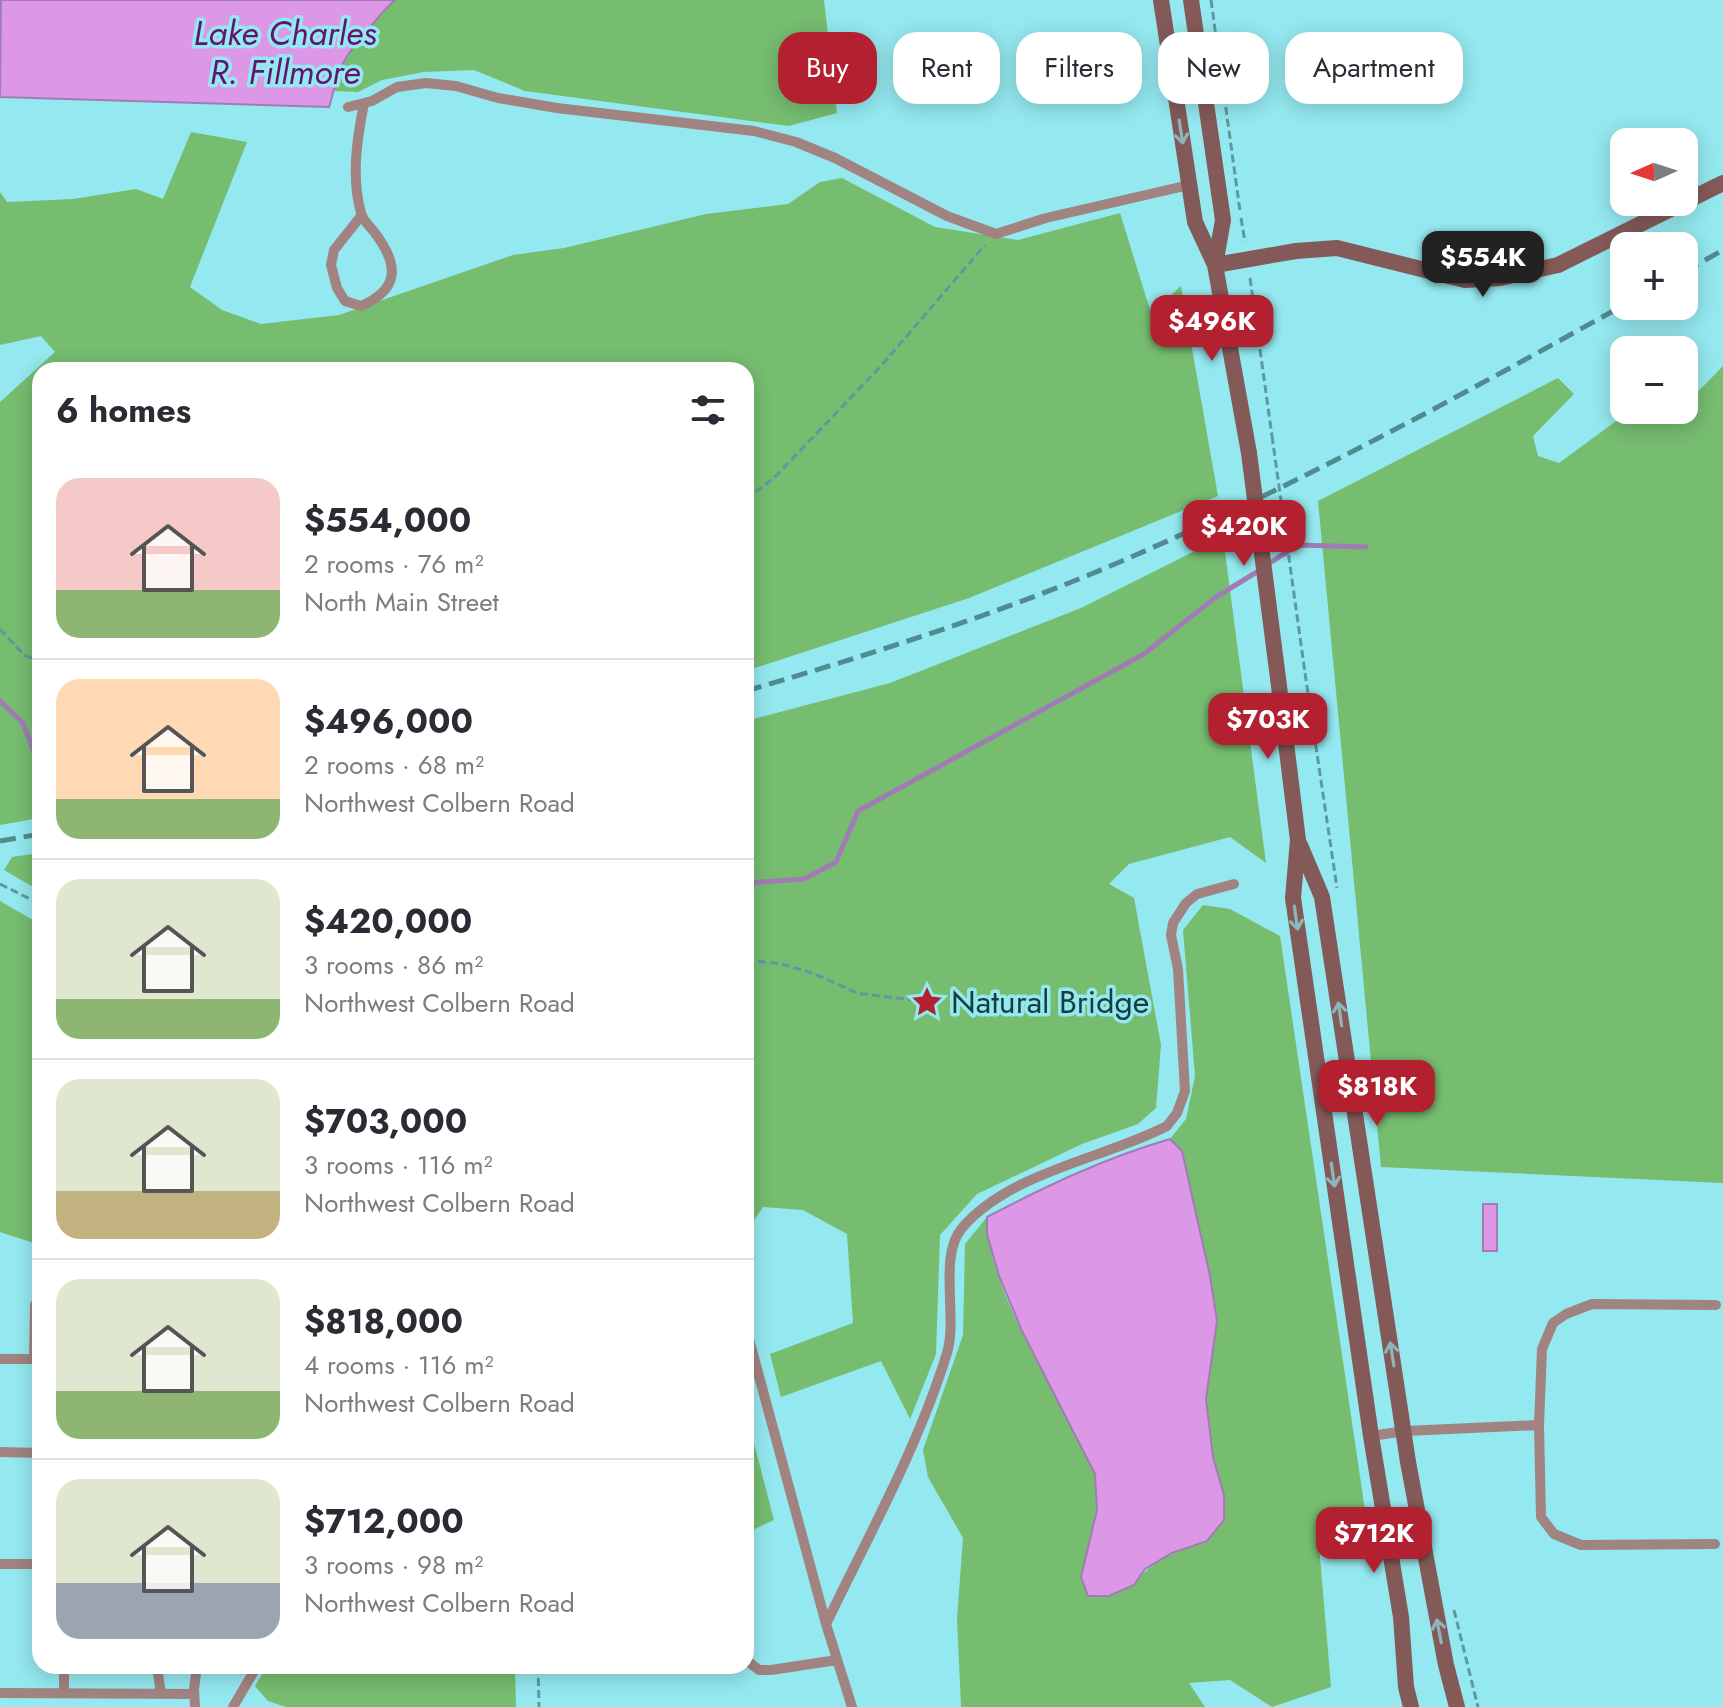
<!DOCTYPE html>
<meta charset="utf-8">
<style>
:root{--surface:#fff;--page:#f2f2f3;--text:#2b2b33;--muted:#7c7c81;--line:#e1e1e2;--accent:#b32130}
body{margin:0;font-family:Jost,sans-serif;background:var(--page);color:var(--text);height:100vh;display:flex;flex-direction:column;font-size:30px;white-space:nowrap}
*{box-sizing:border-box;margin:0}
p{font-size:26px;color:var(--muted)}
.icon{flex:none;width:44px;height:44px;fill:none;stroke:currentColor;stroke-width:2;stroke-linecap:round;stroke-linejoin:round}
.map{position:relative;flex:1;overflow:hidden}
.drawer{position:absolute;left:32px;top:362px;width:722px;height:1312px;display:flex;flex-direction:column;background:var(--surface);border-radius:24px;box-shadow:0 4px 20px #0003}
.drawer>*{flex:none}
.guide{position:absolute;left:778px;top:32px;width:760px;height:72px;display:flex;gap:16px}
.needle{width:52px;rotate:267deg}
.buttons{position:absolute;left:1610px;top:128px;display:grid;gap:16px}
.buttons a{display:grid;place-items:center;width:88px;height:88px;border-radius:16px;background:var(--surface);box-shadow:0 4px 20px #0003;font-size:40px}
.price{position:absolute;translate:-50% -68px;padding:0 18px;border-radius:16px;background:var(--accent);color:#fff;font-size:26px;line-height:52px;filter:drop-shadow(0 2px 4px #0008)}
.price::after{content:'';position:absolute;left:50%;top:48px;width:24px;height:18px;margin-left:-12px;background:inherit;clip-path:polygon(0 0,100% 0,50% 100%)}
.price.active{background:#222;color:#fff}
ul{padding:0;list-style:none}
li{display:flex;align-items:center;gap:24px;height:200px;padding:0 24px}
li+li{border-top:2px solid var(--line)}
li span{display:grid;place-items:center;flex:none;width:224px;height:160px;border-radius:24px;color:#555}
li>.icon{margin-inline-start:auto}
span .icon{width:96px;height:96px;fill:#fffc;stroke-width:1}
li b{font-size:34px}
h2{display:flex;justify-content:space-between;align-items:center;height:96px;padding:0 24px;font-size:34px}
.tag{padding:0 28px;border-radius:24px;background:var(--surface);box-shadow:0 4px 20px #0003;font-size:28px;line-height:72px}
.tag.active{background:var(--accent);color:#fff}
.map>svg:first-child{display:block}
.forest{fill:#76bd70}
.water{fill:#dc98e6;stroke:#a17cb4;stroke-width:2}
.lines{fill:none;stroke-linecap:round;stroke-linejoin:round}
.stream{stroke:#a17cb4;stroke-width:5}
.path{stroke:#5c9a9f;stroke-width:3;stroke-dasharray:8 4;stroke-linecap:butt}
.lane{stroke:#a18381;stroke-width:10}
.secondary{stroke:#845a58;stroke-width:16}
.rail{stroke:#518b90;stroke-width:5;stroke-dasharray:16 8;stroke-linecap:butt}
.path-bridge{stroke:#5c9a9f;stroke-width:3;stroke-dasharray:8 4;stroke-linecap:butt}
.secondary-bridge{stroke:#845a58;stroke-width:16}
.oneway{stroke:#8eb6ba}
.labels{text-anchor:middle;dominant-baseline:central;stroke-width:7;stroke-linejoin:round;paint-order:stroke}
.poi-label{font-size:32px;fill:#183c3f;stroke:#94e8ef;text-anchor:start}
.water-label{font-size:34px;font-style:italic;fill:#651371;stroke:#94e8ef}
</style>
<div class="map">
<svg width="1723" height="1707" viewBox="0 0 1723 1707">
<rect width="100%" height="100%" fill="#94e8ef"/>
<!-- forest -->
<path class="forest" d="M395,0h429l13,113 -48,13 -264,-35 -51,-21 -50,2 -42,8 -24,12 -24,-1c3,-10 6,-21 11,-31 4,-8 44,-56 50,-60z
M191,132l56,10 -57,145 32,23 39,14 78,-9 174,-60 51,-7 142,-34 82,-10 32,-22 22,-4 93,49 83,13 102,-27 31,100 30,-27 37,210 -249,102 -223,73v-301h-706v448l-40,7v-423l55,-50 -14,-16 -41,9v-153l7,10 66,-3 63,-10 27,10z
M1723,366v817l-342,-16 -63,-666 240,-123 16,16 -41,42 5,20 21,7 72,-53h53v-4z
M1223,537l43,326 -36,-26 -101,27 -20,20 25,14 27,147 -5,63 -18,16 -56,20 -105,50 -37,41 -4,119 -26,65 -29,-58 -100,36 -11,-43 83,-31 -6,-89 -44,-24 -40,-3 -17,25 8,41 -8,7v-559l144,-38 191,-75z
M40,853v38l-36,-21 8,-13z
M0,901l40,23v321l-40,-13z
M1203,905l27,4 50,27 86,581 -47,28 12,142 -59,20 -42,-27 -41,3 16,24h-244l-4,-88 6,-81 -35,-61 -5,-27 40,-115 2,-91 22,-27c1,66 49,139 79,197 10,18 25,41 29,61 7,34 -6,69 -14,102l53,8c19,-27 42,-33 73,-44l17,-46 -11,-38 -7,-58 11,-78 -7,-45 -28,-125 -12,-12 16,-20 9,-43 -12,-146z
M746,1413l28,107 -28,13z
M267,1666h248l1,41h-230l-18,-6 -13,-15z"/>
<!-- water -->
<path class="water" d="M1,0h394c-6,4 -45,50 -49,58 -9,14 -12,33 -17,49l-329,-10z
M1170,1139l12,12 28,125 7,45 -11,78 7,58 11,38v25l-17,21 -35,12 -27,16 -11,16 -25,11h-21l-7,-19 16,-67 -2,-36 -73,-143 -23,-55 -12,-42v-17c59,-31 118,-59 183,-78z
M1483,1204h14v47h-14z"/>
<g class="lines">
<!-- stream -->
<path class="stream" d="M1268,564l30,-19 68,2
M0,701l23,22 17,45
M746,883l58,-4 32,-17 22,-51 286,-157 72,-57 44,-27"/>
<!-- path -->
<path class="path" d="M1211,0l29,211
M1241,218l4,24
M1250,278l22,158
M746,499l28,-21 107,-112 104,-121
M0,629l24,26 16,7
M1305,673l32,215
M0,884l40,20
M746,960l36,4 33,10 42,19 70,9
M1454,1610l24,97
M538,1666l1,41"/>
<!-- lane -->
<path class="lane" d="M348,107l24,-6 25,-14 29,-4 30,3 42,12 59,10 197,23 42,11 39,16 112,58 49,18 50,-16 143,-33
M361,216l-27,34 -3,15 6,23 8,13 16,5c39,-17 38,-41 14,-73 -4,-6 -12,-12 -14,-20 -10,-36 -4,-74 3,-110
M746,1328l80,296 26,83
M0,1359h38
M34,1359l1,-54 5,-8
M1539,1425l3,-76 11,-26 13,-9 26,-10 124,1
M1371,1436l34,-5 134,-6 2,92 13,17 27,11 134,-1
M0,1452l40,1
M0,1564h40
M826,1624c43,-89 92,-177 121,-271 11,-36 -9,-97 15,-125 48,-56 141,-69 205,-102l10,-13 8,-22 -7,-122 -7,-34 2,-12 13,-20 11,-9 37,-10
M746,1660l13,10h12l66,-10
M157,1666l4,28
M0,1693l194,1
M64,1693v-27
M195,1707l-1,-18 3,-23
M233,1707l24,-41"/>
<!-- secondary -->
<path class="secondary" d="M1161,0l34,222 20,43 34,188
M1191,0l32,220 -8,45
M1215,265l81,-14 41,-3 128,32 35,-2 58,-13 165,-82
M1278,678l20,162 -5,58 78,538 30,181 5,70 5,20
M1300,845l22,52 86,565 38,203 11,42"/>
<!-- rail -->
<path class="rail" d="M1684,272l39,-22
M746,691c129,-38 259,-79 383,-133 170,-74 333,-163 495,-253
M0,841l40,-7"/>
<!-- path-bridge -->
<path class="path-bridge" d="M1272,436l33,237"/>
<!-- secondary-bridge -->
<path class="secondary-bridge" d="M1249,453l29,225"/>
</g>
<!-- one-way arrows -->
<defs><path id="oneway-shaft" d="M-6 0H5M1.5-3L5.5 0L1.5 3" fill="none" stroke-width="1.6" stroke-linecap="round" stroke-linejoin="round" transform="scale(2)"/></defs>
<g class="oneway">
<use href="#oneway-shaft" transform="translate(1181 132) rotate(81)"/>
<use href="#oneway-shaft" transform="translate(1296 918) rotate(82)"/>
<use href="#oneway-shaft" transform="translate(1340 1014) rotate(-98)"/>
<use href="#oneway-shaft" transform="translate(1333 1175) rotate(82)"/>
<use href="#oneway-shaft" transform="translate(1392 1354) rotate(-99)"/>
<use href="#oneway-shaft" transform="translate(1439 1631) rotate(-101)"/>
</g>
<!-- icons -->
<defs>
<symbol id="sight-bare" viewBox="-9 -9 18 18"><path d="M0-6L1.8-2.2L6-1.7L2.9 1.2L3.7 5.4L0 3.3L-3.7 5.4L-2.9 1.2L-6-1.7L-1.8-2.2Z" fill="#b32130" stroke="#94e8ef" stroke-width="2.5" paint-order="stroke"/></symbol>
</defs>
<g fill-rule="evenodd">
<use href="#sight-bare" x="905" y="980" width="44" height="44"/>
</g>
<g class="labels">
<!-- poi labels -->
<g class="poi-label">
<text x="951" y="1002">Natural Bridge</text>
</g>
<!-- water labels -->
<g class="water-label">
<text x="285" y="33">Lake Charles<tspan x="285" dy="39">R. Fillmore</tspan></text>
</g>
</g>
</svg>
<div class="buttons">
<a><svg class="needle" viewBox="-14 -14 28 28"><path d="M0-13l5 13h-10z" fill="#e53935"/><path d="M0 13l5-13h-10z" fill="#7c7c81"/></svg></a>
<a>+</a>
<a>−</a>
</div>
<b class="price active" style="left:1483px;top:299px">$554K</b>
<b class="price" style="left:1212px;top:363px">$496K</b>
<b class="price" style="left:1244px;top:568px">$420K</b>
<b class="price" style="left:1268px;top:761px">$703K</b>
<b class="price" style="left:1377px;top:1128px">$818K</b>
<b class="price" style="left:1374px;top:1575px">$712K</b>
<div class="guide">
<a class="tag active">Buy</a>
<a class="tag">Rent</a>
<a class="tag">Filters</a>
<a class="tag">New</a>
<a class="tag">Apartment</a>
</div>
<section class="drawer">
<h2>6 homes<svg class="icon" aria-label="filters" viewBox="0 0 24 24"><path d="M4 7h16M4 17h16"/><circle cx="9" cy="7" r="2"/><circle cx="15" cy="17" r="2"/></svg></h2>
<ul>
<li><span style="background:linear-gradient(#f6c9c9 70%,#8fb573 0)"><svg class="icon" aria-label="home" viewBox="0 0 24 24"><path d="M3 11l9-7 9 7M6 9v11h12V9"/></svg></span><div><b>$554,000</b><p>2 rooms · 76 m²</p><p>North Main Street</p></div></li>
<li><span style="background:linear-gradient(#ffd9b3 75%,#8fb573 0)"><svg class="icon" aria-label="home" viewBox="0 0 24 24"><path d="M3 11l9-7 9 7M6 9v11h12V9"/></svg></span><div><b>$496,000</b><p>2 rooms · 68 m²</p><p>Northwest Colbern Road</p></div></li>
<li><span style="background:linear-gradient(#dfe7d0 75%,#8fb573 0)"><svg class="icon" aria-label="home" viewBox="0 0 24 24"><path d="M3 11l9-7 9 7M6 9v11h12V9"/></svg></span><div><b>$420,000</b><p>3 rooms · 86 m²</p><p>Northwest Colbern Road</p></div></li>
<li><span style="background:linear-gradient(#dfe7d0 70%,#c2b280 0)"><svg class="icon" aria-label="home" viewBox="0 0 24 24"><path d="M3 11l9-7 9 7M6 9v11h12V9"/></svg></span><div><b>$703,000</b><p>3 rooms · 116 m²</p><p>Northwest Colbern Road</p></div></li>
<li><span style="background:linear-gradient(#dfe7d0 70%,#8fb573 0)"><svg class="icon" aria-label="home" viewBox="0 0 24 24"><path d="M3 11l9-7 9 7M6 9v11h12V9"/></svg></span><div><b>$818,000</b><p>4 rooms · 116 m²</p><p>Northwest Colbern Road</p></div></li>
<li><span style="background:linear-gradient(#dfe7d0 65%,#9aa5b1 0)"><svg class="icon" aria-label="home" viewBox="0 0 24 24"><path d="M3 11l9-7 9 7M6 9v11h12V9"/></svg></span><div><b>$712,000</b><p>3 rooms · 98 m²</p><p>Northwest Colbern Road</p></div></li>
</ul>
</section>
</div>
